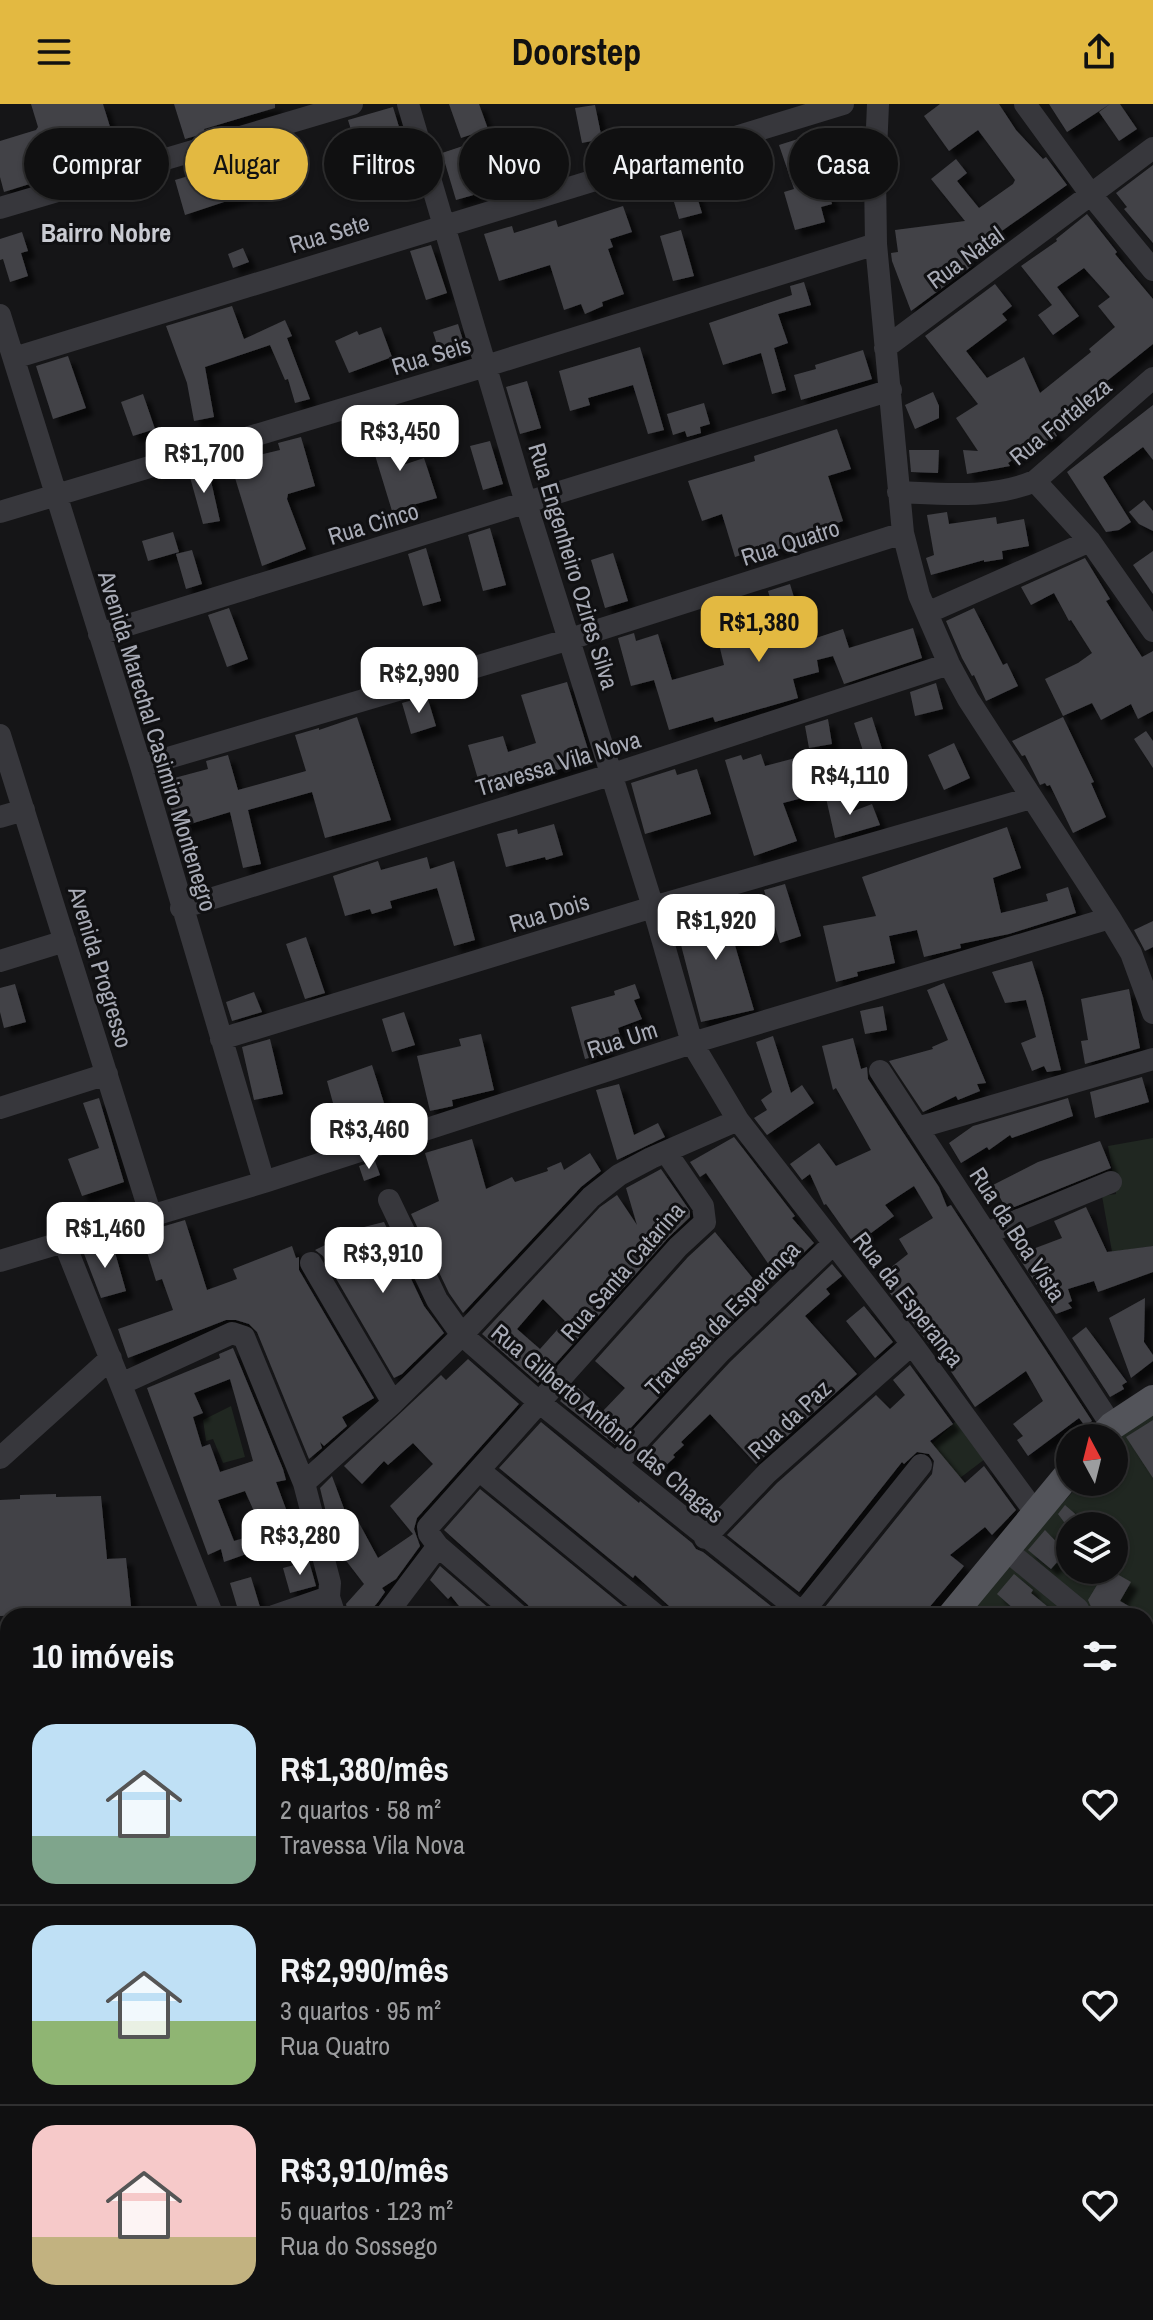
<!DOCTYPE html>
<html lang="pt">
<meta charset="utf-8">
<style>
:root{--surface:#101011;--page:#1e1e1f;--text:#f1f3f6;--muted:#9c9d9f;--line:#303031;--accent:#e3b941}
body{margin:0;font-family:"Archivo Narrow",sans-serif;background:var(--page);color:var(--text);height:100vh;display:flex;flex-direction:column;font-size:30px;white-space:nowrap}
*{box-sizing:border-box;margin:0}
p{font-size:26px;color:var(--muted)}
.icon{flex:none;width:44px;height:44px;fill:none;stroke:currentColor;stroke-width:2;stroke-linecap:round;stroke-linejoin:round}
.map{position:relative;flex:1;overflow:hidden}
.details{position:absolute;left:0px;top:1504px;width:1154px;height:712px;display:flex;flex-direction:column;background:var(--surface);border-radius:24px 24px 0 0;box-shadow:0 2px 6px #0004,0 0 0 2px var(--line)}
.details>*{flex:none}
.banner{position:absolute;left:24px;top:24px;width:1106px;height:72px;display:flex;gap:16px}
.needle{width:52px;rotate:353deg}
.fabs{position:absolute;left:1056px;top:1320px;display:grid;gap:16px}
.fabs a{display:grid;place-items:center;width:72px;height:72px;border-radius:50%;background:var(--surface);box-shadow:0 2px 6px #0004,0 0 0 2px var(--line);font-size:40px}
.price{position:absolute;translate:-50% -68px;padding:0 18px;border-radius:16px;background:#fff;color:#222;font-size:26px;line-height:52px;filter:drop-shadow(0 2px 4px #0008)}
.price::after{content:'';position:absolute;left:50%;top:48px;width:24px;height:18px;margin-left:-12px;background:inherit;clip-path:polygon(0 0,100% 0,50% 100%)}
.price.active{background:var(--accent);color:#111}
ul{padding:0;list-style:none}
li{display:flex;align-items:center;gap:24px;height:200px;padding:0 32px}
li+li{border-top:2px solid var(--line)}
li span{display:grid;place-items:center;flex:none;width:224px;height:160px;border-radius:24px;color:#555}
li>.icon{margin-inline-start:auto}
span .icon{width:96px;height:96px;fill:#fffc;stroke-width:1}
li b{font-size:34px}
h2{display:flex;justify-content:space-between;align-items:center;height:96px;padding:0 32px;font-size:34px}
.pill{padding:0 28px;border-radius:36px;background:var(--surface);box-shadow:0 2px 6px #0004,0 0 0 2px var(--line);font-size:28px;line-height:72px}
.pill.active{background:var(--accent);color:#111}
header{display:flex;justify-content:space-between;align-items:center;height:104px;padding:0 32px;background:var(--accent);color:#111;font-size:36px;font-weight:700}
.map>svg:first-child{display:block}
.green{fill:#202721;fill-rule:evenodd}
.building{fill:#424247;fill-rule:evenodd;filter:url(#shadow)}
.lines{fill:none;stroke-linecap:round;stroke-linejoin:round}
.minor{stroke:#37373c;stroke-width:22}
.major{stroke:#53545a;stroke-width:28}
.labels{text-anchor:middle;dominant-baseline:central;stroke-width:6;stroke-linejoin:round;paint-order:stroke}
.street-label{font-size:24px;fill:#a8abb6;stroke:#101012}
.neighbourhood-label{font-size:26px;font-weight:bold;fill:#c9cbd2;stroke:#101012}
</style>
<header><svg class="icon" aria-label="menu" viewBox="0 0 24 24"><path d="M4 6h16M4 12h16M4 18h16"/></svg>Doorstep<svg class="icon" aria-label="share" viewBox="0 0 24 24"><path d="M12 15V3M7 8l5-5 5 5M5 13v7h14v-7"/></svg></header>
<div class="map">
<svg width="1153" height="2216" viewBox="0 0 1153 2216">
<defs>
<filter id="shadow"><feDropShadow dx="7" dy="7" stdDeviation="2" flood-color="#0009"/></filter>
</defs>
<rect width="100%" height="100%" fill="#151517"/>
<!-- green -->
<path class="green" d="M1153,1034v108l-41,6 -10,-56 14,-2 -8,-48z
M231,1302l14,51 -22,6 -10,-24 -7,2 -3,-21z
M1153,1309v765l-7,-5v-557h-178l49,-64 65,-70h32v-41zM1070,1422h44v44h-44z
M957,1316l28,39 -25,19 -28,-34z"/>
<!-- building -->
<path class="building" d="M31,0h72l16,52 -115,36 -4,-15v-36l36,-11 2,-3z
M174,0h101v4l-71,21 2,4 -21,6z
M449,0h30l9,25 -27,9z
M940,0h59l17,26 27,29 3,-2 21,28 -68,48 -32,26 5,7 -61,45 -19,-50 -1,-8 7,-1 -3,-22 70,-9 -34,-42 25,-20 11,14 -10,8 22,27 34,-24 2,-4 -37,-50 -29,21 -25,-35z
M1049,0h71l17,25 -18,12 -20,-29 11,-8 -43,28z
M595,1l7,34 -20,4 -7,-35z
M393,3l16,53 -27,8 -2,-8 -18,6 -14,-46z
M798,35l15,45 12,-4 7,24 -11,3 4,15 -30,8 -11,-38 10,-3 -15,-44z
M463,42l14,48 -21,6 -14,-47z
M260,51l11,36 -19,5 -1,-3 -66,22 -10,-35 17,-5 1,3 30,-10 -2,-5 15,-4 1,3z
M1153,61v78l-29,-34 3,-2 -11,-14z
M688,64l14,45 -23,6 -13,-44z
M623,102l9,26 -22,7 3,8 -5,2 16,45 -22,8 1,4 -18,8 -4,-10 -17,6 -14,-45 -51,16 -15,-47 28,-8 2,7 42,-13 2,7z
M1087,110l30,38 -2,2 38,45v45l-102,82 6,10 -16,8 -1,-2 -32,21 2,3 -43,8 -4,-24 15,1 -22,-33 22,-14 -53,-68 70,-52 17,22 -10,8 5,6 -41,31 21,27 37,-21 16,36 51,-41 -2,-3 26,-22 -17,-21 12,-9 -26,-29 -27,19 22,29 -26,19 -15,-20 14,-10 -31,-39 36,-25 -1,-2z
M681,126l13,46 -21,5 -13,-45z
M22,128l6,19 -7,2 7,23 -18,6 -7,-23 -3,1v-21z
M431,141l16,48 -21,7 -16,-49z
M243,144l6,14 -16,6 -5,-14z
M804,178l7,23 -33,9 10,29 -14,5 12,42 -14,4 -11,-41 -38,12 -14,-42 83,-28 -2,-9z
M232,202l12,33 41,-19 7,16 -5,2 23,61 -15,4 -7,-24 -3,1 -15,-35 -65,22 9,50 -20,4 -7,-38 -21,-57z
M458,220l9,29 -25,7 -9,-28z
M381,223l11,30 -43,16 -14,-32 22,-10 2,4z
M640,243l24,83 -16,4 -15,-49 -45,13 2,7 -20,6 -11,-40z
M863,246l9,29 -71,21 -7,-25 22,-6 -1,-4z
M68,252l18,52 -33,11 -17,-53z
M527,277l14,47 -21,6 -14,-47z
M933,288l6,14v12l-24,11 -10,-24z
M143,290l12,35 -22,7 -12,-34z
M704,299l6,21 -10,3 1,6 -14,4 -2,-6 -12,4 -6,-21z
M1153,301v55l-10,-13 -40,30 28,45 -12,8 -13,2 -39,-60z
M386,319l14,43 24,-8 13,40 -45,13 -25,-82z
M837,325l14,40 -23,7 15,45 -48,18 2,4 -21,7 -2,-6 -39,13 -13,-43 -20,7 -14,-40 67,-20 -1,-5z
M301,333l14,49 -27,8 -1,5 19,50 -44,17 -30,-98 7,-2 -1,-6 42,-10 -2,-7z
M490,337l13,43 -20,6 -13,-44z
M909,346h30l-1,23 -27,-1z
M204,362l1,7 4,-1 11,49 -17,3 -15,-54z
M1144,396l9,11v20l-14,-7 -10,-12z
M947,408l2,12 47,-7 1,7 27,-5 5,27 -27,5 1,8 -19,3v-2l-53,15 -5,-17 8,-3 -7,-40z
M490,424l16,57 -23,6 -15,-56z
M173,428l6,20 -31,9 -6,-20z
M426,444l15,53 -18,5 -15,-52z
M192,446l10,34 -16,5 -10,-35z
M1153,447v43l-20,-29z
M613,449l15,48 -23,7 -14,-48z
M1085,454l25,41 -4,2 36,56 11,-6v60l-15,8 -7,-15 -30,16 -9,-17 -29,13 -18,-37 33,-16 14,-10 -21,-33 -2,1 -15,-28 -23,12 -10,-18z
M790,480l17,57 36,-12 6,19 64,-20 9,30 -78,26 -11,-28 -16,4 2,12 -26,7 5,19 -83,24 -2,-5 -44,13 -15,-50 -23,6 -13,-48 16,-5 2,8 22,-7 14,46 52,-15 -6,-25 22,-5 -5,-14 38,-13 -5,-17z
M229,504l19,51 -21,8 -19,-52z
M974,504l29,57 4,-2 11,23 -32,15 -12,-26 -2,1 -10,-18 -16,-37z
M567,578l24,77 -89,29 -2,-8 -20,6 -12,-41 35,-9 5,16 28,-9 -15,-48z
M936,579l7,26 -28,7 -5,-24z
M427,592l9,30 -25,8 -9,-31z
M357,613l34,103 -66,18 -13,-46 -64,18 13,54 -18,4 -13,-56 -53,16 -14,-47 45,-12 -2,-8 22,-6 10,35 68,-19 -11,-36 24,-7v2z
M872,613l10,32 -18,5 -10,-31z
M1063,613l31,65 -3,1 15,34 -33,16 -23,-48 -3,1 -2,-3 -5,2 -15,-30 -3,1 -10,-15z
M828,615l4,25 -23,4 -4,-22z
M1146,627l7,10v27l-19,-29z
M954,639l16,35 -26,12 -16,-35z
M761,650l4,12 34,-9 11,39 -27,7 14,38 -43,15 -29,-96 16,-5 2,5z
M675,665l2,6 20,-6 14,45 -66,20 -14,-51z
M846,689l5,19 21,-8 8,21 -45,13 -9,-40z
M554,720l9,31 -17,5 -1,-3 -39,10 -9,-33 20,-5 1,5z
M1007,723l14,41 -28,10 8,35 47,-12 -2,-7 22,-7 8,26 -67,21 -49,10 1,4 -37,9 -7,-27 -28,6 6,27 -38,9 1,4 -22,6 -13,-56 53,-10 -14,-39z
M427,753l3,12 24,-8 21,79 -21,6 -17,-58 -47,13 2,7 -20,6 -2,-5 -25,7 -12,-40 45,-15 3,9z
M785,780l16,52 -21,7 -16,-53z
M741,797l9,37 -16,4 20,68 -53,12 -27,-104 19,-5 3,12 27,-7 -3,-13z
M1153,817v26l-8,4 -11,-21z
M306,833l19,56 -20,6 -19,-55z
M1032,857l11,36 18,73 -14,2 -3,-6 -12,5 -11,-28 15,-6 -10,-37 -21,3 -13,-31z
M944,879l42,100 -9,1 3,7 -22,9 -2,-4 -33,16 -34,-51 44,-12 -1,-2 16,-7 -21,-50z
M15,880l11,38 -22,6 -4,-16v-24z
M635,880l5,14 -6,2 8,19 -24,9 2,8 -15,5 3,12 -23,6 -14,-52 44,-12 -1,-4z
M1129,885l11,59 -55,16 -4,-23 7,-1 -7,-41z
M254,888l8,20 -30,9 -6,-19z
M883,902l4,24 -22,4 -5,-23z
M404,908l11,33 -23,7 -10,-33z
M481,930l13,56 -42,10 1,6 -23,5 -13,-55 44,-10 -2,-7z
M773,932l18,57 11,-8 12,18 -47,32 -13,-17 13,-8 -6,-10 11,-8 -16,-50z
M853,934l8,31 6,-2 1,12 71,108 8,20 4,-2 141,216 -7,5 -6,-8 -51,38 -11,-16 6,-4 -10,-12 30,-23 -17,-30 -51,36 -44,-65 -2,2 -43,-56 2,-2 -8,-10 28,-22 -9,-15 34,-21 -19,-32 -29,19 9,11 -39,29 -29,-41 -2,1 -14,-31 -8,6 -12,-16 29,-21 17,23 35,-16 -35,-62 -3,2 -11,-44z
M270,935l13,55 -29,6 -12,-53z
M372,961l18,57 -25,8 1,4 -16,5 -2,-5 -6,2 -15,-55z
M1142,973l7,25 -54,16 -5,-26z
M619,980l15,51 24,-12 7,14 -48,23 -21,-70z
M99,994l25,84 -42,14 -14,-37 31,-11 -16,-45z
M1068,994l5,18 -61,22 -2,-3 -21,15 -2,-3 -26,16 -12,-20 24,-17z
M734,1033l61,79 -3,2 22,25 -104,99 -95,103 -55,-44 14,-17 29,27 22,-23 -30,-27 93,-104 27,-25 45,55 16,-12 -70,-102 -6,4 -10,-15z
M472,1035l14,50 26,-12 3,5 33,-11 -1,-3 14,-6 3,8 26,-17 11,18 -20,16 -118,126 -14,-20 -38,-79 28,-13 -14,-48z
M1100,1037l11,27 -104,42 -14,-25 45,-23z
M375,1057l5,14 -16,6 -5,-15z
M661,1065l29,42v6l-22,21 -130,145 -56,-49 118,-127 17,-12 20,30 -11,-37zM543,1195l22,22 -25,28 -23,-20z
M1086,1103l21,45 46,-6v26l-55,20 -4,-11 -26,8 4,12 -4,2 4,5 -16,6 -39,-59 45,-17 -8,-17z
M185,1116l22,70 30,-11 -4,-10 59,-23 4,12 3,-1v13l75,128 -32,19 5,9 -23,20 -4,-4 2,6 -13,11 -52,-127 -8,-8 -13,-4h-10l-98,38 -10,-29 55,-19 -11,-31 -6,2 -15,-48z
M384,1118l40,84 20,27 -42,41 -8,4 -71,-122 -8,-6 45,-22z
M112,1138l14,49 -25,7 -18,-47z
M832,1160l10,12 -16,13 4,5 -25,22 52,58 -101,90 -46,-50 -29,28 3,3 -11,10 2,2 -13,12 -16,-17 84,-90z
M1145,1194l-1,44 9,13v6l-22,17 -22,-60z
M864,1202l29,36 -18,16 -29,-37z
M1086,1223l41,55 -5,3 2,4 -14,8 -38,-59z
M233,1244l50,121 3,11 -10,2 20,54 -72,26 -3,-13 -13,6 -61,-167 73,-30 -1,-4zM230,1275l23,82 -33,11 -10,-28 -8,3 -9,-30 10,-4 -9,-20zM245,1387l18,41 -29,9 -16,-41z
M468,1255l51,45 -102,114 -3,11 6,17 -24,33 -14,9 3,4 -7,10 -12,14h-17l-3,-12 18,-20 -23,-30 -8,-13 -13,-53 12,-12 18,49 8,-4 20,37 35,-24 -23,-28 43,-42 -20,-21 -25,22 -4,-4 -22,23 -18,-18 97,-91 5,5z
M910,1261l43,59 -23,17 35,42 19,-17 32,44 -24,25 -7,-8 -35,28 14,11 -42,50h-87l-10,-9 107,-133 2,-13 -5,-7 -12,-2 -13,12 -2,-2 -103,130 -72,-57 50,-52 99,-88 14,14 15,-14 -12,-15z
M1153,1316v58l-27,-41z
M541,1318l98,81 1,-2 52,42 4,6 7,3 73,58 -5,6h-91l-45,-41 -2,3 -134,-110z
M480,1385l155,127h-102l-5,-11 -84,-75z
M56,1390v3l45,-1 6,63 19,-1 5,48 -47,3 1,4 -85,3v-116l20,-1v-4z
M1065,1401l24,21h-22l-9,-12z
M1045,1426l21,22 -15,17 -23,-19z
M309,1457l7,25 -26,7 -7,-25z
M440,1462l58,50h-31l-16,-20 -3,3 -18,-19z
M1106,1466h4l21,12 -11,19 26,15h-51l-7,-16z
M1014,1470l19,16 -2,3 28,23h-37l-25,-22z
M251,1473l9,30 -21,6 -9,-30z"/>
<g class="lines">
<!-- minor -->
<path class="minor" d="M408,0l118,399 127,404 39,136 46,77 174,224 123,168
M878,0l-3,71 1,69 27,289 16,62 30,69 19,35 142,219 21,35 22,60
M1025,0l67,92 61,74
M0,104l352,-104
M0,211l141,451 123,416
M885,244l268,-200
M14,254l829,-254
M1035,377l55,60 63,90
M898,388c46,2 94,7 137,-11l118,-103
M0,408l486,-146 390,-122
M927,509l163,-72
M99,530l792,-244
M0,631l151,481
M141,662l429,-127 333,-106
M0,713l24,-7
M181,804l429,-133 339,-111
M0,857l65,-20
M221,935l432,-132 378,-109
M880,967l232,355
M0,1004l107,-34
M917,1024l236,-69
M389,1096l48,100 25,35 78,68 266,213
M987,1129l124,-51
M64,1138l149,374
M0,1157l264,-79 428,-139 418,-125
M311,1159l82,140
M121,1280l111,-51 12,4 60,146 26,100 -1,14 6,19
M0,1354l111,-100
M616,1360l104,-112 113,-108
M480,1367l177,145
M304,1379l89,-80 69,-68 129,-138 28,-22 32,-17 87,-38
M705,1434l62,-65 145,-129
M1005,1445l73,60 3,7
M802,1509l119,-148
M274,1512l55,-19
M385,1512l53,-70
M519,1512l-81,-70 -9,-12 -1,-7 250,-280 27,-25 -2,-16 -37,-54
M1146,1702l7,6
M821,2208l38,8
M137,2216l1,-8
M577,2216l3,-8"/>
<!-- major -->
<path class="major" d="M1101,1334l11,-12 41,-27
M951,1512l119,-144
M375,2216l6,-8"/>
</g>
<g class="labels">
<!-- street labels -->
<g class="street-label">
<text transform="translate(329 129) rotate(-17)">Rua Sete</text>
<text transform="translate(965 153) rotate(-36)">Rua Natal</text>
<text transform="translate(431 251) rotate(-17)">Rua Seis</text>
<text transform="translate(1060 317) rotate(-39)">Rua Fortaleza</text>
<text transform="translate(373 419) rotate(-17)">Rua Cinco</text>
<text transform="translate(790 438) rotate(-18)">Rua Quatro</text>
<text transform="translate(574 462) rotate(73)">Rua Engenheiro Ozires Silva</text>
<text transform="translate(158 637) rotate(73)">Avenida Marechal Casimiro Montenegro</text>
<text transform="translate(558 659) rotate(-17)">Travessa Vila Nova</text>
<text transform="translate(549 808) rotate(-17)">Rua Dois</text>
<text transform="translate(101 863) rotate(73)">Avenida Progresso</text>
<text transform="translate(622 935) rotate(-18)">Rua Um</text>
<text transform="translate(1018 1130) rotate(57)">Rua da Boa Vista</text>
<text transform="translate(622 1167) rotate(-49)">Rua Santa Catarina</text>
<text transform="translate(909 1195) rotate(52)">Rua da Esperança</text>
<text transform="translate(722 1214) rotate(-45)">Travessa da Esperança</text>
<text transform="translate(789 1315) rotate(-43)">Rua da Paz</text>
<text transform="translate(608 1319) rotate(40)">Rua Gilberto Antônio das Chagas</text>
</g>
<!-- neighbourhood labels -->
<g class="neighbourhood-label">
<text x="106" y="128">Bairro Nobre</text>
</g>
</g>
</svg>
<div class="fabs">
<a><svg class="needle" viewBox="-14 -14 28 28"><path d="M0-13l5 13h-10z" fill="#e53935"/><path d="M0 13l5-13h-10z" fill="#9c9d9f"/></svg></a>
<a><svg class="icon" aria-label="layers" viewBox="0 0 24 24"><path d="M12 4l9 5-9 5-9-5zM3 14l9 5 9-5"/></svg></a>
</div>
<b class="price" style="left:400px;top:369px">R$3,450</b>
<b class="price" style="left:204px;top:391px">R$1,700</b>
<b class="price active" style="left:759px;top:560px">R$1,380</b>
<b class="price" style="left:419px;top:611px">R$2,990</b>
<b class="price" style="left:850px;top:713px">R$4,110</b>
<b class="price" style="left:716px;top:858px">R$1,920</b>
<b class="price" style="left:369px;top:1067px">R$3,460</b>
<b class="price" style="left:105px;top:1166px">R$1,460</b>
<b class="price" style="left:383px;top:1191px">R$3,910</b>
<b class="price" style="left:300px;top:1473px">R$3,280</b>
<div class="banner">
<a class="pill">Comprar</a>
<a class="pill active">Alugar</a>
<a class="pill">Filtros</a>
<a class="pill">Novo</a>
<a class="pill">Apartamento</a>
<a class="pill">Casa</a>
</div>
<section class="details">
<h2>10 imóveis<svg class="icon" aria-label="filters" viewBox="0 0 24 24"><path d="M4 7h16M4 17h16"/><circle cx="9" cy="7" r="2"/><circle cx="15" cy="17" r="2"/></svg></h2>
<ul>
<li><span style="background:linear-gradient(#bfe0f5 70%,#7fa58c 0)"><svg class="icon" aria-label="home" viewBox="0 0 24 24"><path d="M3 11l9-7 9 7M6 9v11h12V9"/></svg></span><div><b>R$1,380/mês</b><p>2 quartos · 58 m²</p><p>Travessa Vila Nova</p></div><svg class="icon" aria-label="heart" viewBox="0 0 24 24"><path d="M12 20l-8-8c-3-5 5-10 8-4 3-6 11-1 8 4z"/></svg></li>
<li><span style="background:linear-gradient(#bfe0f5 60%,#8fb573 0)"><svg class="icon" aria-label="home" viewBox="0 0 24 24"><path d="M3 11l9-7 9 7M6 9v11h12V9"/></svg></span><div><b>R$2,990/mês</b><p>3 quartos · 95 m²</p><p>Rua Quatro</p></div><svg class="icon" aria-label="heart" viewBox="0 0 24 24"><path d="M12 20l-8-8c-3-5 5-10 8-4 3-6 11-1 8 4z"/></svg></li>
<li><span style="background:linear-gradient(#f6c9c9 70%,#c2b280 0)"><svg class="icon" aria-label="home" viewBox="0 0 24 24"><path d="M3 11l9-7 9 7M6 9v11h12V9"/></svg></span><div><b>R$3,910/mês</b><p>5 quartos · 123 m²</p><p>Rua do Sossego</p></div><svg class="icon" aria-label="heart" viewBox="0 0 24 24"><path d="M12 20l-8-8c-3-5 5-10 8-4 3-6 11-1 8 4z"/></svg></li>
</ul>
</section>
</div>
